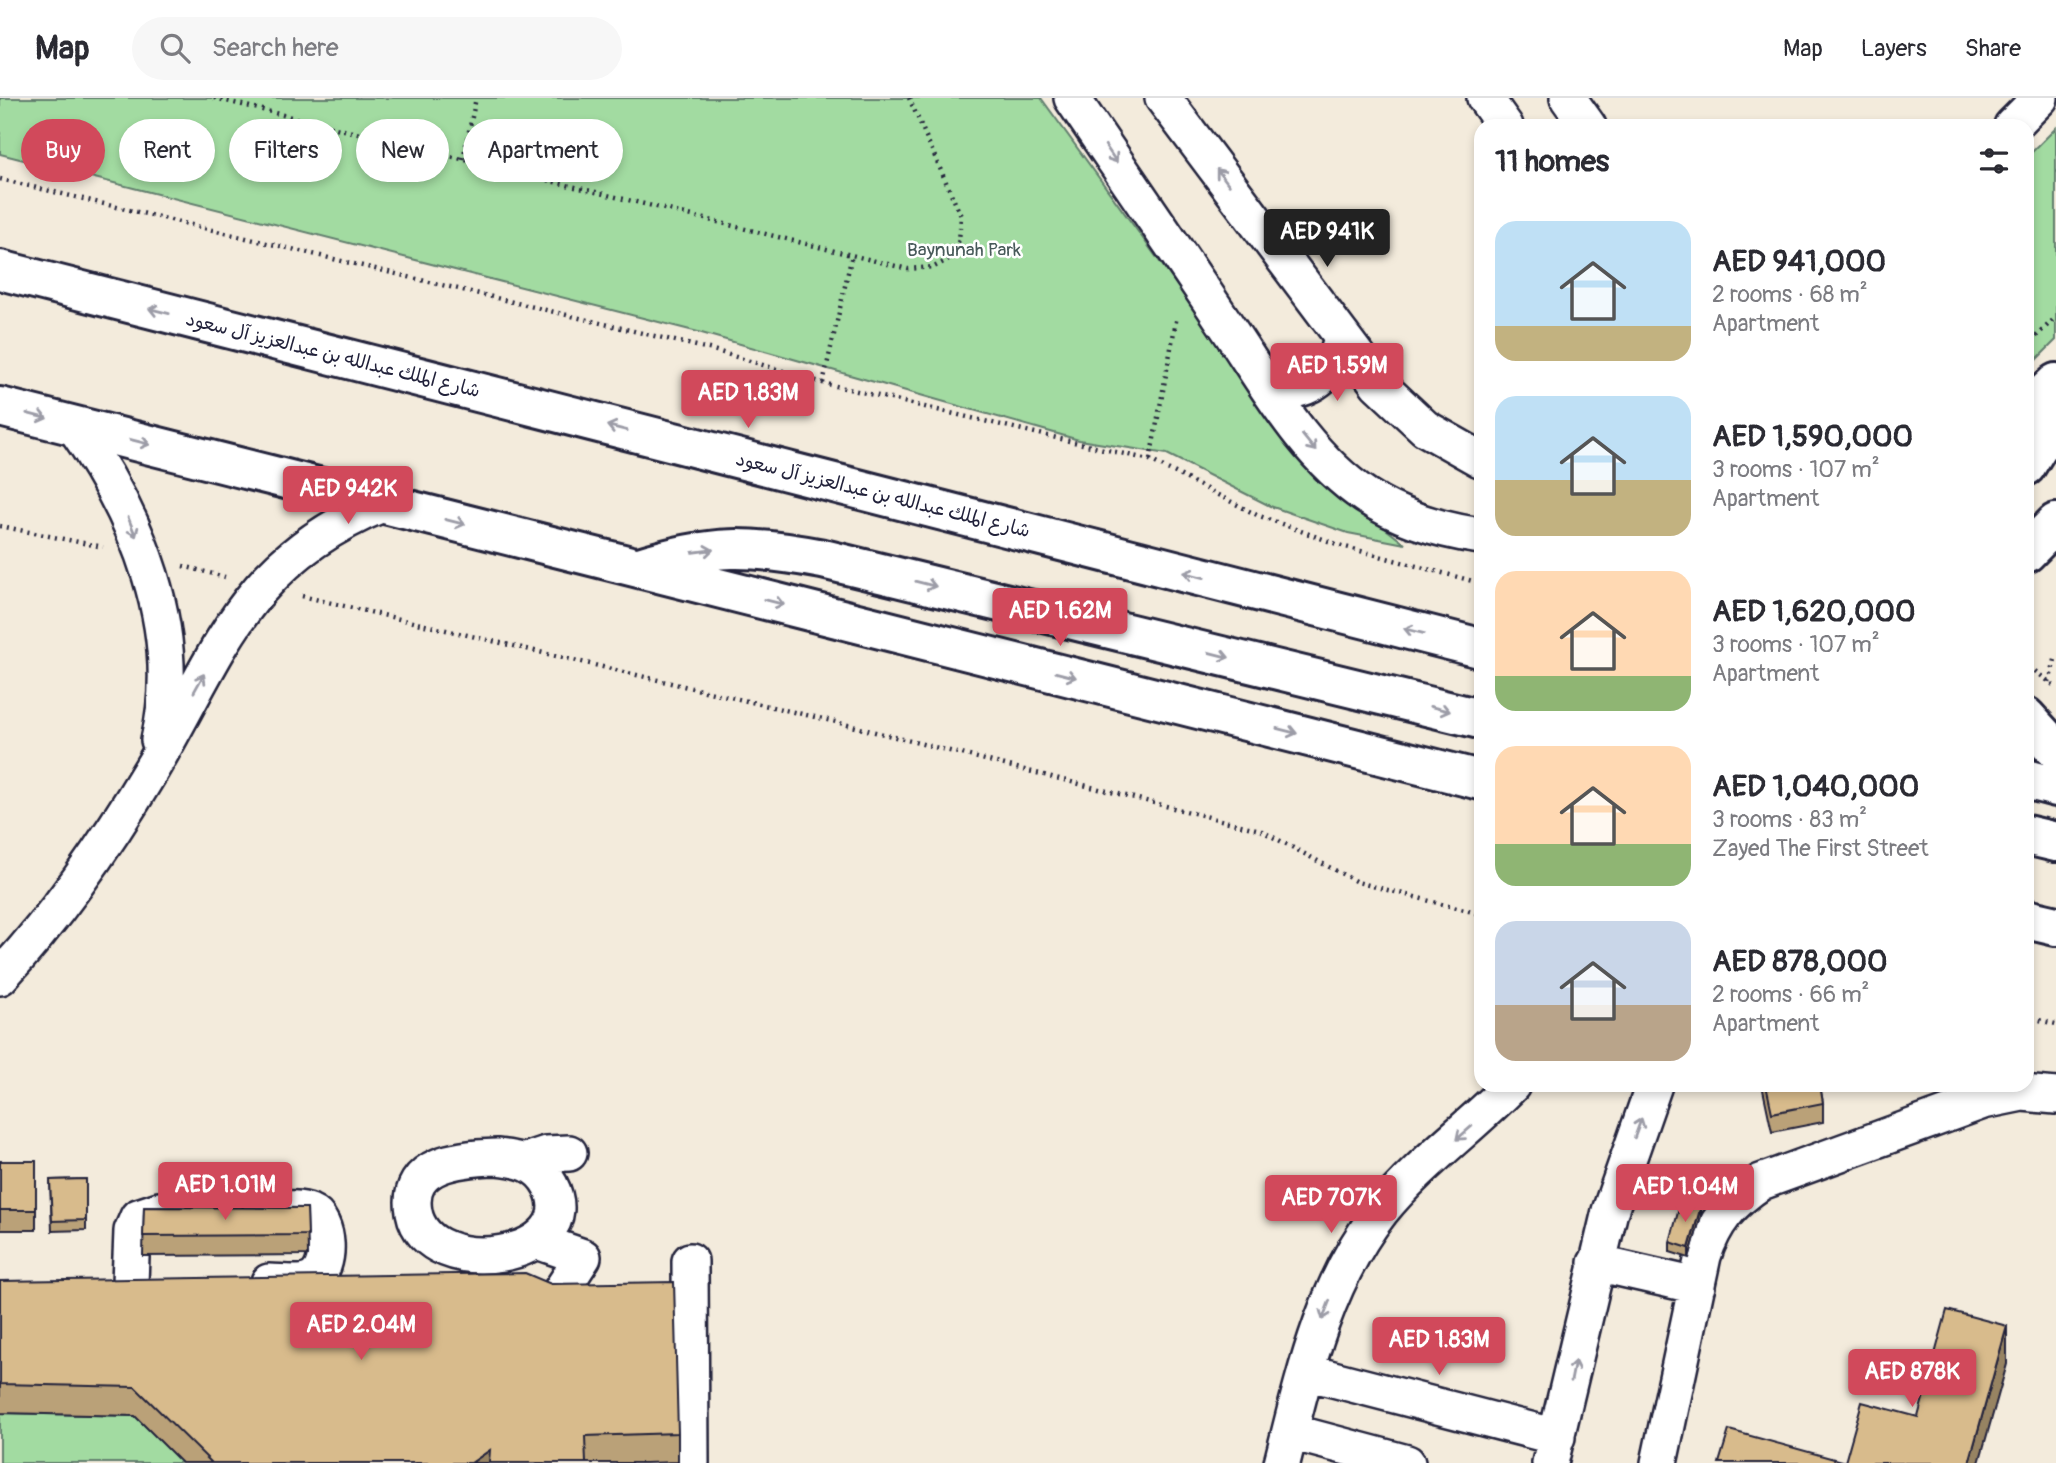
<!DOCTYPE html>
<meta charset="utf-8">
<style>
:root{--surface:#fff;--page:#f7f7f7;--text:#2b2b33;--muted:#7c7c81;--line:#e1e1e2;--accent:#d1495b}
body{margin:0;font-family:Pangolin,"Playpen Sans Arabic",sans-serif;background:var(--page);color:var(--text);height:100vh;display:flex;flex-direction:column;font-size:26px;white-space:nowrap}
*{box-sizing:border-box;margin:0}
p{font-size:23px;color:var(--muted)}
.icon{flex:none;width:38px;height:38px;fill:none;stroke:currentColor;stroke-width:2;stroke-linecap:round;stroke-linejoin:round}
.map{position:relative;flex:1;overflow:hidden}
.panel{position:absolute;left:1474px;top:21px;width:560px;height:973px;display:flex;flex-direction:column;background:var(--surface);border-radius:21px;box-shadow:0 4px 10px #0003}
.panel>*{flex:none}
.hud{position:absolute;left:21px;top:21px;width:665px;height:63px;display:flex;gap:14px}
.price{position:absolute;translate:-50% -60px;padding:0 16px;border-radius:7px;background:var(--accent);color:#fff;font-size:23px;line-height:46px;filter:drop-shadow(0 2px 4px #0008)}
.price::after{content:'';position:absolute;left:50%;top:42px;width:21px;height:16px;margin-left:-10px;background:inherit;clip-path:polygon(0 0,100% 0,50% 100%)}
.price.current{background:#222;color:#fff}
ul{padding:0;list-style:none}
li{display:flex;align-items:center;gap:21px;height:175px;padding:0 21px}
li span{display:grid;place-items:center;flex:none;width:196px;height:140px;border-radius:21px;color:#555}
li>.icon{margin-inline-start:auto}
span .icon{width:84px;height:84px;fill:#fffc;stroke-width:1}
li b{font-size:30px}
h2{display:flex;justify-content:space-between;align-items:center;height:84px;padding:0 21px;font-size:30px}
.pill{padding:0 24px;border-radius:32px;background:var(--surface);box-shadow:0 4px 10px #0003;font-size:24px;line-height:63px}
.pill.current{background:var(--accent);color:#fff}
header{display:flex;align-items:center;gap:42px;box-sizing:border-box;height:98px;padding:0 35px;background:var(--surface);border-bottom:2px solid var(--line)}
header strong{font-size:33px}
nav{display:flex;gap:38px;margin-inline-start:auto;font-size:24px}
.search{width:490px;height:63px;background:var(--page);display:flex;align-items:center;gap:18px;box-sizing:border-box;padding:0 24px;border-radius:38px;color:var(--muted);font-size:26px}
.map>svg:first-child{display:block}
.green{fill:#a2dba1;stroke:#627e6e;stroke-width:2}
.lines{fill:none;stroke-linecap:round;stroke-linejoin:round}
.minor-casing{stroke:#22223b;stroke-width:40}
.major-casing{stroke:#22223b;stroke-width:44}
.path{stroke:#22223b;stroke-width:4.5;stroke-dasharray:2 5;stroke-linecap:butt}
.minor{stroke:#fff;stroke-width:35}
.major{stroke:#fff;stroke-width:38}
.wall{fill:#baa178;stroke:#22223b;stroke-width:2}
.shaded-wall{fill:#978362;stroke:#22223b;stroke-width:2}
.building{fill:#d8bb8c;stroke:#22223b;stroke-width:2}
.oneway{stroke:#9c9ca7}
.labels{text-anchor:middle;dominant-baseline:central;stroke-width:5;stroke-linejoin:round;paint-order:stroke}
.park-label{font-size:19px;fill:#485a5a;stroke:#fff}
.street-label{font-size:19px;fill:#22223b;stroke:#fff}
</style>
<header>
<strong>Map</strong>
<div class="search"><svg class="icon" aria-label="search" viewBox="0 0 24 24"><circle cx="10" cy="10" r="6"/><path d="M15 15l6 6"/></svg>Search here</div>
<nav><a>Map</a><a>Layers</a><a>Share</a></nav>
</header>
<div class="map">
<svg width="2056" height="1365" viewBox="0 0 2056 1365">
<rect width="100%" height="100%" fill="#f3ebdc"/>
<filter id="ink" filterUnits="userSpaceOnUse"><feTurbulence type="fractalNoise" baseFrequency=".0143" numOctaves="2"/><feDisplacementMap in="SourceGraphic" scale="14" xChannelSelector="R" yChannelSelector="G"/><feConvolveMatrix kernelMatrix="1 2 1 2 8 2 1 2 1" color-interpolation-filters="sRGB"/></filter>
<g filter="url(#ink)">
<!-- green -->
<path class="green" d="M0,0h1041l270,372 94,74 -57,-11 -78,-27 -103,-52 -88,-14 -381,-108 -698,-178z
M2056,30v212l-29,29v-212z
M0,1315l135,3 48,47h-183z"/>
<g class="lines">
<defs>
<path id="minor" d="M1072,0c50,74 101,147 150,221 42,61 81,135 144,177 35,23 74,34 114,40
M1163,0l215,286 47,44 55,31
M1485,0l20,28
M1568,0l20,28
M2012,28l28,-28
M1271,293c39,3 64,-16 71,-55
M74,328c63,89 111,203 85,314
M0,879c59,-63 108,-135 152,-209 70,-119 92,-207 230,-264
M497,1059c23,2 42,7 53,28 39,74 -123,99 -136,27 -9,-50 48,-54 83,-55z
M525,1063l21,-7 23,-1
M261,1112c14,0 36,-4 49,2 20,8 22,56 3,67 -11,7 -31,3 -44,3
M537,1143l46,16 -26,40 1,33
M690,1163l1,202
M1596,1165l101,23
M130,1185l2,-52 6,-14 21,-7h32
M1306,1274l251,65
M1291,1334l116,31
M1282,1365c22,-88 42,-179 99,-252 38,-47 89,-83 131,-126
M1550,1365l60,-252 44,-126
M1659,1365l44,-207c11,-34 28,-54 58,-74l222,-81 39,-8 34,3"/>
<path id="major" d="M0,172l1480,378
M0,309l1480,373
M2026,313l30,-28
M2026,368l30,-49
M2026,455l30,-30
M639,469c73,-23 109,-22 184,-8l657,160
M2026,619l30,33
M2026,681l30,8
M2026,737l30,7
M2026,821l30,7"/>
</defs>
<!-- minor casing -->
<use href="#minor" class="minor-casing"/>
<!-- major casing -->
<use href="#major" class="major-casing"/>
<!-- path -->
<path class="path" d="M214,0l694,171 26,-2 17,-9 8,-18 2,-24 -52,-118
M463,61l13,-61
M0,81l713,171 110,33 327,77 107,55 85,31 138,37
M2026,248l30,-29
M823,285l29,-128
M1150,362l27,-144
M0,428l103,21
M183,468l42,11
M302,498l534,126 424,108 97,52 123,32
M2035,573l21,16
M2049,584l7,-26
M2026,919l30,7"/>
<!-- minor -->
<use href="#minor" class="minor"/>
<!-- major -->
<use href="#major" class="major"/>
</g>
<!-- wall -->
<path class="wall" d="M1762,987h58l3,18v19l-51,10z
M0,1063h36v69h-36z
M86,1081v51l-34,1 -2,-51z
M144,1109l163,1 1,47 -165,1z
M1701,1118l-12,42 -19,-6v-10z
M0,1183l678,152v29l-33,1h-463l-47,-47 -135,-3z"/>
<!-- shaded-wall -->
<path class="shaded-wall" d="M1701,1108v10l-12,42v-10z
M2007,1228v38l-28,99h-10z
M490,1352v13h-19z"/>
<!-- building -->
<path class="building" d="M1766,987h54l3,18 -51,10z
M0,1063h36v49h-36z
M86,1081v41l-34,1 -2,-41z
M1681,1103l20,5 -12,42 -19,-6z
M144,1109l163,1 1,27 -165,1z
M525,1175l26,11 123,-2 4,151 -93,3 1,27h-97l1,-13 -19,13h-259l-77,-76 -135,-3v-103z
M1947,1212l60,16 -38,137h-250l10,-33 116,32 17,-60 56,15z"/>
<!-- one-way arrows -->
<defs><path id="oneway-shaft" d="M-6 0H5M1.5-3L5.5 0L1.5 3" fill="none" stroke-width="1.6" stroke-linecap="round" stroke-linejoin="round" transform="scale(1.75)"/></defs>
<g class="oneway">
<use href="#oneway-shaft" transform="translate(1111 56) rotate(56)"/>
<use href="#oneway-shaft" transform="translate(1223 79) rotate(-127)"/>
<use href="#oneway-shaft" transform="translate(159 213) rotate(-166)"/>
<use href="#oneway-shaft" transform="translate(37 318) rotate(14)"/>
<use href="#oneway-shaft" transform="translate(617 330) rotate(-166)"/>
<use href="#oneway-shaft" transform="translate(140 344) rotate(14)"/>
<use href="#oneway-shaft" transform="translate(1309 345) rotate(51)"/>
<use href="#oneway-shaft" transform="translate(455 424) rotate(14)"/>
<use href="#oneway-shaft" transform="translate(132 429) rotate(68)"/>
<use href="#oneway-shaft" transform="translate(703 453) rotate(-8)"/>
<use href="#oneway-shaft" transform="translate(1194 477) rotate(-166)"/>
<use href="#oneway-shaft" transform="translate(926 486) rotate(14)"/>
<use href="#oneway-shaft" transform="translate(774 504) rotate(14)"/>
<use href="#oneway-shaft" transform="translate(1414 533) rotate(-166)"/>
<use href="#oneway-shaft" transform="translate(1219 557) rotate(14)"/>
<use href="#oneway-shaft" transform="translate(1066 577) rotate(14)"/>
<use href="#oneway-shaft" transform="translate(199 585) rotate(-61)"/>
<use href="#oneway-shaft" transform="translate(1440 611) rotate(14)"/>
<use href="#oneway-shaft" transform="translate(1287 633) rotate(14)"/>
<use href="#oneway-shaft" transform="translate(1638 1030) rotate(-70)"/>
<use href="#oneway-shaft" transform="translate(1464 1035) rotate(139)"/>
<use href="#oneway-shaft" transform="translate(1326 1212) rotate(111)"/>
<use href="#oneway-shaft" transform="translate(1573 1273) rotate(-79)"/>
</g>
</g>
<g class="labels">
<!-- park labels -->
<g class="park-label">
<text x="964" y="152">Baynunah Park</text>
</g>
<!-- street labels -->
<g class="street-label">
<text transform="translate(333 257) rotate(14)">شارع الملك عبدالله بن عبدالعزيز آل سعود</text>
<text transform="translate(883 397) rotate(14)">شارع الملك عبدالله بن عبدالعزيز آل سعود</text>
</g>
</g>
</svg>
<b class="price current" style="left:1327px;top:171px">AED 941K</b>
<b class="price" style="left:1337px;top:305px">AED 1.59M</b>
<b class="price" style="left:748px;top:332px">AED 1.83M</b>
<b class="price" style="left:348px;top:428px">AED 942K</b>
<b class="price" style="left:1060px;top:550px">AED 1.62M</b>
<b class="price" style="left:225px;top:1124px">AED 1.01M</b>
<b class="price" style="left:1685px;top:1126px">AED 1.04M</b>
<b class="price" style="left:1331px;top:1137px">AED 707K</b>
<b class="price" style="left:361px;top:1264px">AED 2.04M</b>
<b class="price" style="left:1439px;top:1279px">AED 1.83M</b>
<b class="price" style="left:1912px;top:1311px">AED 878K</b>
<div class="hud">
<a class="pill current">Buy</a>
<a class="pill">Rent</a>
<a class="pill">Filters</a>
<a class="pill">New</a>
<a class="pill">Apartment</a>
</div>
<section class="panel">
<h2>11 homes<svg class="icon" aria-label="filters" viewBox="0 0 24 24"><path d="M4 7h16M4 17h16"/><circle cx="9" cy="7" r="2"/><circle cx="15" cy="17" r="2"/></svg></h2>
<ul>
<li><span style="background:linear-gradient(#bfe0f5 75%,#c2b280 0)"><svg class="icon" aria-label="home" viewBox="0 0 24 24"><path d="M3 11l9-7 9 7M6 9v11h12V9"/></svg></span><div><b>AED 941,000</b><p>2 rooms · 68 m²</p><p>Apartment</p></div></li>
<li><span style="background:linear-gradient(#bfe0f5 60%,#c2b280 0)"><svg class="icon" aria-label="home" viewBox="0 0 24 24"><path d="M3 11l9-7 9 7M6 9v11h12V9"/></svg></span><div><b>AED 1,590,000</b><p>3 rooms · 107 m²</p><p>Apartment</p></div></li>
<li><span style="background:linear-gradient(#ffd9b3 75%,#8fb573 0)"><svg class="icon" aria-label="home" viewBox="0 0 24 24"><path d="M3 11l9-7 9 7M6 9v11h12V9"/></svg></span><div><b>AED 1,620,000</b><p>3 rooms · 107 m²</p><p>Apartment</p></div></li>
<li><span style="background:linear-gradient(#ffd9b3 70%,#8fb573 0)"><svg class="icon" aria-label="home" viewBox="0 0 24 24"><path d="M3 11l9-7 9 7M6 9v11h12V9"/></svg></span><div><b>AED 1,040,000</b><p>3 rooms · 83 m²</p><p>Zayed The First Street</p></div></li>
<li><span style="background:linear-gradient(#c9d6e8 60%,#b9a48a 0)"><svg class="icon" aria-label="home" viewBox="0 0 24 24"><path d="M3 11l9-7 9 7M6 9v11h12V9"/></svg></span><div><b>AED 878,000</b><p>2 rooms · 66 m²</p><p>Apartment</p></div></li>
</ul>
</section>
</div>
